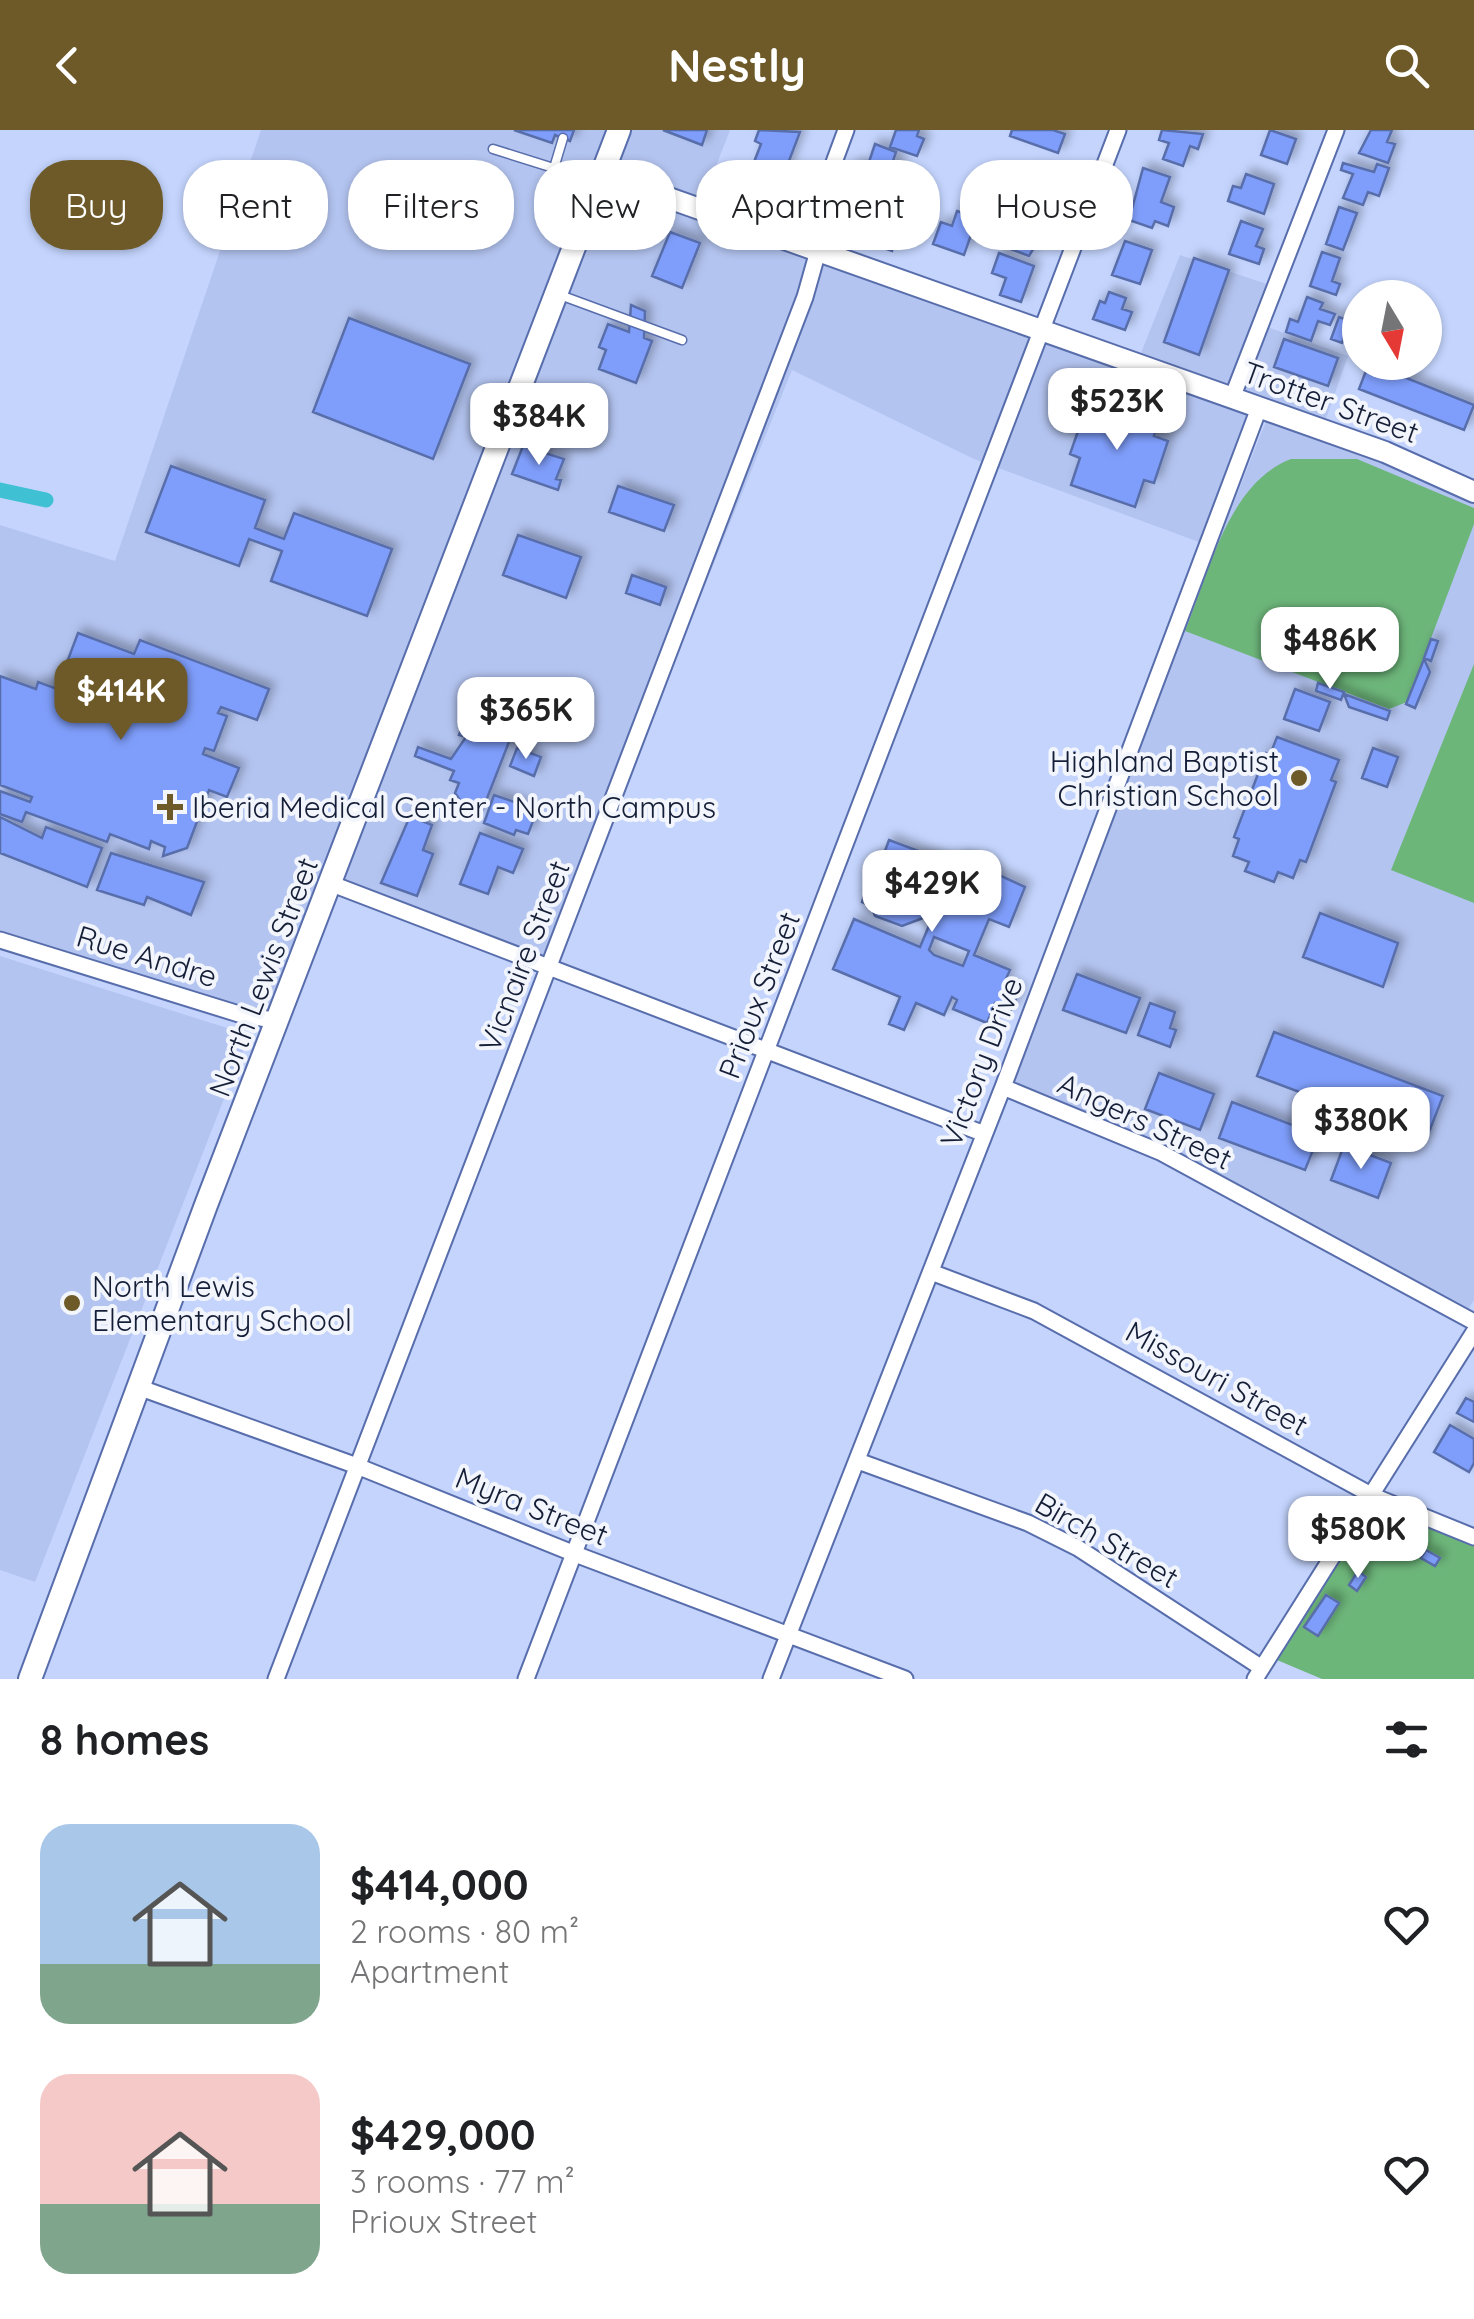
<!DOCTYPE html>
<meta charset="utf-8">
<style>
:root{--surface:#fff;--page:#f6f6f6;--text:#202124;--muted:#757577;--accent:#6d5a28}
body{margin:0;font-family:Quicksand,sans-serif;background:var(--page);color:var(--text);height:100vh;display:flex;flex-direction:column;font-size:38px;white-space:nowrap}
*{box-sizing:border-box;margin:0}
p{font-size:32px;color:var(--muted)}
.icon{flex:none;width:55px;height:55px;fill:none;stroke:currentColor;stroke-width:2;stroke-linecap:round;stroke-linejoin:round}
.map{position:relative;height:1549px;overflow:hidden}
.side{display:flex;flex-direction:column;background:var(--surface);flex:1}
.side>*{flex:none}
.hud{position:absolute;left:30px;top:30px;width:1415px;height:90px;display:flex;gap:20px}
.needle{width:65px;rotate:170deg}
.tools{position:absolute;left:1342px;top:150px;display:grid;gap:20px}
.tools a{display:grid;place-items:center;width:100px;height:100px;border-radius:50%;background:var(--surface);box-shadow:0 2px 8px #0004;font-size:50px}
.price{position:absolute;translate:-50% -85px;padding:0 22px;border-radius:20px;background:#fff;color:#222;font-size:32px;line-height:65px;filter:drop-shadow(0 2px 5px #0008)}
.price::after{content:'';position:absolute;left:50%;top:60px;width:30px;height:22px;margin-left:-15px;background:inherit;clip-path:polygon(0 0,100% 0,50% 100%)}
.price.current{background:var(--accent);color:#fff}
ul{padding:0;list-style:none}
li{display:flex;align-items:center;gap:30px;height:250px;padding:0 40px}
li span{display:grid;place-items:center;flex:none;width:280px;height:200px;border-radius:30px;color:#555}
li>.icon{margin-inline-start:auto}
span .icon{width:120px;height:120px;fill:#fffc;stroke-width:1}
li b{font-size:42px}
h2{display:flex;justify-content:space-between;align-items:center;height:120px;padding:0 40px;font-size:42px}
.chip{padding:0 35px;border-radius:40px;background:var(--surface);box-shadow:0 2px 8px #0004;font-size:35px;line-height:90px}
.chip.current{background:var(--accent);color:#fff}
header{display:flex;justify-content:space-between;align-items:center;height:130px;padding:0 40px;background:var(--accent);color:#fff;font-size:45px;font-weight:700}
.map>svg:first-child{display:block}
.built{fill:#b3c4f0}
.green{fill:#6db67a}
.lines{fill:none;stroke-linecap:round;stroke-linejoin:round}
.canal{stroke:#40c1d3;stroke-width:15}
.building{fill:#7f9efb;stroke:#596eab;stroke-width:2.5;fill-rule:evenodd;filter:url(#shadow)}
.service-casing{stroke:#586dab;stroke-width:11}
.minor-casing{stroke:#586dab;stroke-width:19}
.tertiary-casing{stroke:#586dab;stroke-width:24}
.secondary-casing{stroke:#586dab;stroke-width:26}
.service{stroke:#fff;stroke-width:8}
.minor{stroke:#fff;stroke-width:15}
.tertiary{stroke:#fff;stroke-width:20}
.secondary{stroke:#fff;stroke-width:22}
.poi-dot{fill:#6d5a28;stroke:#f2f5fc;stroke-width:4}
.labels{text-anchor:middle;dominant-baseline:central;stroke-width:8;stroke-linejoin:round;paint-order:stroke}
.street-label{font-size:30px;fill:#151e37;stroke:#f2f5fc}
.poi-label{font-size:30px;fill:#151e37;stroke:#f2f5fc;text-anchor:start}
</style>
<header><svg class="icon" aria-label="back" viewBox="0 0 24 24"><path d="M15 5l-7 7 7 7"/></svg>Nestly<svg class="icon" aria-label="search" viewBox="0 0 24 24"><circle cx="10" cy="10" r="6"/><path d="M15 15l6 6"/></svg></header>
<div class="map">
<svg width="1474" height="1549" viewBox="0 0 1474 1549">
<defs>
<filter id="shadow"><feDropShadow dx="5.5" dy="-5.5" stdDeviation="5" flood-color="#0004"/></filter>
</defs>
<rect width="100%" height="100%" fill="#c4d4fd"/>
<!-- built -->
<path class="built" d="M261,0h469l-30,77 437,156 43,-108 96,32 -14,38 86,31 -26,74 -63,-22 -52,137 -233,-86 -182,-89 -242,599 -218,-85 -53,137 -279,-91v-405l115,36z
M1266,291l141,51 67,31v797l-5,8 -260,-137 -206,-84z
M0,826l249,79 -214,547 -35,-12z"/>
<!-- green -->
<path class="green" d="M1291,329h66l117,49v16l-67,178 -18,7 -204,-78c24,-58 43,-148 106,-172z
M1474,534v239l-83,-33z
M1376,1373l98,39v137h-152l-45,-19z"/>
<g class="lines">
<!-- canal -->
<path class="canal" d="M0,360l46,10"/>
</g>
<!-- building -->
<path class="building" d="M514,0h60l-4,11 -15,-6 -3,8z
M663,0h44l-5,15z
M759,0l41,2 -16,42 -30,-12 7,-18 -6,-3z
M896,0h23l-2,6 7,3 -7,17 -27,-9z
M1012,0h41l12,4 -7,19 -48,-17z
M1162,0l41,4 -5,15 -8,-3 -7,20 -20,-7 6,-16 -10,-3z
M1270,0l26,9 -9,25 -26,-9z
M1371,0h21l-5,12 8,2 -7,19 -29,-10z
M875,14l21,8 -3,9 8,3 -7,19 -8,-2 -4,10 -32,-14 5,-13 12,4z
M1343,33l31,9 3,-8 12,4 -10,28 -11,-4 -5,13 -20,-7 10,-24 -12,-4z
M1143,38l27,9 -9,25 13,5 -6,19 -13,-5 -3,7 -23,-8z
M1035,42l23,9 -14,36 -23,-8z
M1246,44l28,10 -10,30 -36,-13 5,-15 8,2z
M745,46l27,10 3,-9 13,4 -10,27 -39,-15z
M867,72l37,13 -12,36 -37,-13z
M1339,77l18,6 -14,37 -17,-6z
M957,81l20,7 -13,37 -31,-11 8,-22 11,4z
M1016,87l22,7 -5,15 5,2 -9,15 -24,-9z
M1241,91l22,8 -7,17 8,3 -5,15 -30,-10z
M670,102l30,11 -18,45 -30,-12z
M1125,111l27,9 -12,34 -28,-9z
M1322,122l18,6 -8,23 8,3 -4,11 -26,-9z
M999,123l35,13 -13,36 -21,-7 6,-17 -14,-5z
M1194,128l35,12 -30,85 -35,-13z
M1109,162l17,6 -4,11 10,3 -7,18 -32,-11 7,-18 5,2z
M1307,167l16,6 -3,6 15,5 -5,11 -12,-4 -7,20 -25,-9 4,-13 8,3z
M631,175l14,6 -1,27 8,3 -16,42 -37,-14 7,-19 -7,-3 9,-23 21,8z
M1339,187l11,4 -8,22 -11,-4z
M349,188l121,46 -37,95 -120,-47z
M1284,209l54,19 -10,28 -54,-19z
M1369,233l105,42 -10,25 -105,-41z
M1105,271l54,18 -5,17 14,5 -14,42 -10,-3 -9,27 -64,-22 9,-27 -10,-4 15,-43 15,5z
M523,316l41,13 -8,20 5,1 -3,10 -46,-16z
M171,336l94,34 -10,28 13,5 16,6 10,-26 98,36 -25,67 -96,-35 11,-30 -33,-12 -10,27 -93,-34z
M618,356l56,19 -10,26 -55,-19z
M518,405l63,22 -15,41 -63,-23z
M632,445l34,12 -6,18 -34,-12z
M78,503l56,21 6,-14 129,49 -12,31 -36,-13 -3,6 9,3 -13,35 -9,-3 -2,6 36,14 -12,29 -18,-7 -22,58 -24,8 2,-9 -14,-6 -2,8 -39,-15 -3,8 -81,-30 -4,10 -22,-8v-23l30,11 2,-5 -32,-12v-109l36,13 2,-7 19,7z
M1431,509l7,2 -7,20 -7,-3z
M1424,529l6,13 -15,36 -9,-4z
M1318,553l26,9 -3,8 -25,-9z
M1295,559l35,13 -11,29 -35,-12z
M1344,564l46,17 -3,9 -38,-13z
M483,585l33,9 -34,87 -20,-8 -7,-10 4,-10 -9,-3 4,-9 -39,-15 3,-9 33,12 15,-22 -7,-2 4,-10 9,3 4,-11z
M1277,607l62,23 -8,20 5,2 -30,80 -6,-2 -7,18 -15,-6 -4,10 -29,-11 4,-9 -16,-6 6,-17 -5,-2 32,-84 4,2z
M517,618l24,9 -7,19 -24,-10z
M1373,618l25,9 -11,30 -25,-9z
M494,665l32,11 -2,6 11,4 -7,18 -12,-4 -2,5 -30,-12z
M410,686l22,9 -9,25 10,4 -16,42 -36,-13z
M0,687l42,21 4,-11 56,21 -15,39 -87,-34z
M480,703l43,16 -10,24 -15,-6 -10,27 -28,-10z
M889,710l51,19 6,15 -4,9 6,3 12,-29 65,30 -16,40 -20,-8 -15,36 36,15 -6,13 16,7 -9,20 -16,-7 -8,20 -34,-14 4,-9 -5,-3 -8,18 -28,-12 -12,27 -15,-6 11,-27 -67,-28 21,-50 66,28 16,-38 -6,-2 -4,10 -24,9 -27,-10 -4,-10 -9,-4 14,-46 6,3zM934,807l35,14 -6,15 -29,-11 -5,-5z
M111,723l93,29 -13,33 -44,-18 -3,8 -47,-15z
M1320,783l78,30 -15,44 -80,-30z
M1077,844l63,24 -14,35 -63,-23z
M1150,873l25,9 -5,16 6,2 -6,17 -32,-12z
M1274,902l169,64 -17,44 -169,-64z
M1159,943l55,21 -14,36 -55,-21z
M1232,972l87,33 -14,35 -86,-32z
M1344,1015l47,18 -13,35 -47,-18z
M1466,1268l8,4v20l-17,-9z
M1450,1295l24,14v24l-5,9 -35,-20z
M1426,1420l14,8 -5,8 -14,-8z
M1358,1441l8,6 -9,14 -8,-6z
M1326,1465l13,8 -21,33 -14,-9z"/>
<g class="lines">
<defs>
<path id="service" d="M493,19l105,33
M554,38l9,-30
M560,165l122,45"/>
<path id="minor" d="M803,116l43,-116
M1232,268l104,-268
M332,754l650,249
M0,810l242,75 37,6
M1003,957l157,65 314,170
M931,1142l103,39 339,185 101,41
M138,1257l219,79 218,88 330,125
M858,1331l170,62 50,25 184,120
M276,1549l529,-1382 13,-46
M526,1549l592,-1549
M771,1549l232,-592 256,-679
M1255,1549l219,-347"/>
<path id="tertiary" d="M601,44l784,278 89,40"/>
<path id="secondary" d="M30,1549l176,-474 413,-1075"/>
</defs>
<!-- service casing -->
<use href="#service" class="service-casing"/>
<!-- minor casing -->
<use href="#minor" class="minor-casing"/>
<!-- tertiary casing -->
<use href="#tertiary" class="tertiary-casing"/>
<!-- secondary casing -->
<use href="#secondary" class="secondary-casing"/>
<!-- service -->
<use href="#service" class="service"/>
<!-- minor -->
<use href="#minor" class="minor"/>
<!-- tertiary -->
<use href="#tertiary" class="tertiary"/>
<!-- secondary -->
<use href="#secondary" class="secondary"/>
</g>
<!-- markers -->
<g class="poi-dot">
<circle cx="1299" cy="648" r="10"/>
<path d="M165 662h10v10h10v10h-10v10h-10v-10h-10v-10h10z"/>
<circle cx="72" cy="1173" r="10"/>
</g>
<g class="labels">
<!-- street labels -->
<g class="street-label">
<text transform="translate(1331 272) rotate(20)">Trotter Street</text>
<text transform="translate(147 826) rotate(17)">Rue Andre</text>
<text transform="translate(524 826) rotate(-69)">Vicnaire Street</text>
<text transform="translate(263 847) rotate(-69)">North Lewis Street</text>
<text transform="translate(759 865) rotate(-69)">Prioux Street</text>
<text transform="translate(981 932) rotate(-69)">Victory Drive</text>
<text transform="translate(1145 991) rotate(25)">Angers Street</text>
<text transform="translate(1217 1248) rotate(29)">Missouri Street</text>
<text transform="translate(532 1376) rotate(22)">Myra Street</text>
<text transform="translate(1107 1410) rotate(30)">Birch Street</text>
</g>
<!-- poi labels -->
<g class="poi-label">
<text x="1279" y="631" text-anchor="end">Highland Baptist<tspan x="1279" dy="34">Christian School</tspan></text>
<text x="192" y="677">Iberia Medical Center - North Campus</text>
<text x="92" y="1156">North Lewis<tspan x="92" dy="34">Elementary School</tspan></text>
</g>
</g>
</svg>
<div class="tools">
<a><svg class="needle" viewBox="-14 -14 28 28"><path d="M0-13l5 13h-10z" fill="#e53935"/><path d="M0 13l5-13h-10z" fill="#757577"/></svg></a>
</div>
<b class="price" style="left:1117px;top:323px">$523K</b>
<b class="price" style="left:539px;top:338px">$384K</b>
<b class="price" style="left:1330px;top:562px">$486K</b>
<b class="price current" style="left:121px;top:613px">$414K</b>
<b class="price" style="left:526px;top:632px">$365K</b>
<b class="price" style="left:932px;top:805px">$429K</b>
<b class="price" style="left:1361px;top:1042px">$380K</b>
<b class="price" style="left:1358px;top:1451px">$580K</b>
<div class="hud">
<a class="chip current">Buy</a>
<a class="chip">Rent</a>
<a class="chip">Filters</a>
<a class="chip">New</a>
<a class="chip">Apartment</a>
<a class="chip">House</a>
</div>
</div>
<section class="side">
<h2>8 homes<svg class="icon" aria-label="filters" viewBox="0 0 24 24"><path d="M4 7h16M4 17h16"/><circle cx="9" cy="7" r="2"/><circle cx="15" cy="17" r="2"/></svg></h2>
<ul>
<li><span style="background:linear-gradient(#a9c7e8 70%,#7fa58c 0)"><svg class="icon" aria-label="home" viewBox="0 0 24 24"><path d="M3 11l9-7 9 7M6 9v11h12V9"/></svg></span><div><b>$414,000</b><p>2 rooms · 80 m²</p><p>Apartment</p></div><svg class="icon" aria-label="heart" viewBox="0 0 24 24"><path d="M12 20l-8-8c-3-5 5-10 8-4 3-6 11-1 8 4z"/></svg></li>
<li><span style="background:linear-gradient(#f6c9c9 65%,#7fa58c 0)"><svg class="icon" aria-label="home" viewBox="0 0 24 24"><path d="M3 11l9-7 9 7M6 9v11h12V9"/></svg></span><div><b>$429,000</b><p>3 rooms · 77 m²</p><p>Prioux Street</p></div><svg class="icon" aria-label="heart" viewBox="0 0 24 24"><path d="M12 20l-8-8c-3-5 5-10 8-4 3-6 11-1 8 4z"/></svg></li>
</ul>
</section>
